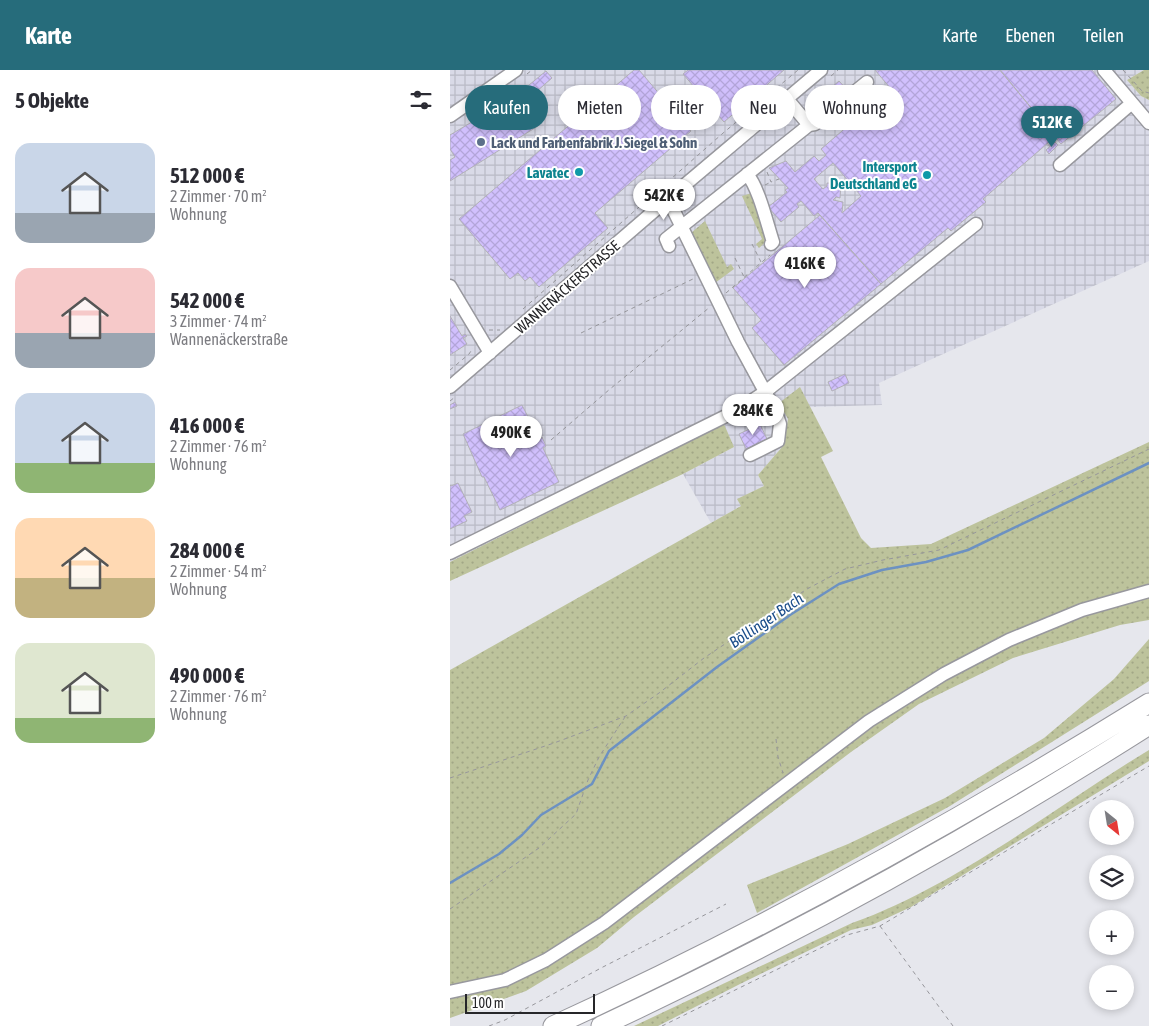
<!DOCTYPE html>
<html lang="de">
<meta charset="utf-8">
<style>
:root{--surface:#fff;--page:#f2f2f3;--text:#2b2b33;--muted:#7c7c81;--accent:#266c7b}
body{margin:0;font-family:"Asap Condensed",sans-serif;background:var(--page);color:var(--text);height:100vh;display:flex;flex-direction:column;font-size:19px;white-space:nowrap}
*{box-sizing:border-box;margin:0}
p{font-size:16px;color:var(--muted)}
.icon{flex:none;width:28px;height:28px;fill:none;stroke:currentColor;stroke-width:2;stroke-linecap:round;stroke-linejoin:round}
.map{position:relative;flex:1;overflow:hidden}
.side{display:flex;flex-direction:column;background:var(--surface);width:450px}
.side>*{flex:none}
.banner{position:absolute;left:15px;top:15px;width:475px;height:45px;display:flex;gap:10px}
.needle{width:32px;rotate:150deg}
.fabs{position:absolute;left:639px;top:730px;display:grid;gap:10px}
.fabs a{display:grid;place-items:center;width:45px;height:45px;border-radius:50%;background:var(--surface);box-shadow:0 2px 8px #0003;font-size:25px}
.scale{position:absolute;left:15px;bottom:12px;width:130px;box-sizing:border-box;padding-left:5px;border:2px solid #262629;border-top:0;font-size:14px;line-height:18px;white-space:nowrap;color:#262629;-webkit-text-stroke:4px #fff;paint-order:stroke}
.price{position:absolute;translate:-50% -42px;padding:0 11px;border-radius:18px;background:#fff;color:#222;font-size:16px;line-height:32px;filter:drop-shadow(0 1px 2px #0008)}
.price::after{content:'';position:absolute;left:50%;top:30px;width:15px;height:11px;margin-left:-8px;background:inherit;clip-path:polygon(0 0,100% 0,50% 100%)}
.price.current{background:var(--accent);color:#fff}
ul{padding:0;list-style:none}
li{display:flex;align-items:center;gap:15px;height:125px;padding:0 15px}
li span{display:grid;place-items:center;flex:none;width:140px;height:100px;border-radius:15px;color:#555}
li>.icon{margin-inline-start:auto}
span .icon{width:60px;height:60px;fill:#fffc;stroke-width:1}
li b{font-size:21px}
h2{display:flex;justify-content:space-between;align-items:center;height:60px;padding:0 15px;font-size:21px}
.pill{padding:0 18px;border-radius:22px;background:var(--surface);box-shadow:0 2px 8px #0003;font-size:18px;line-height:45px}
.pill.current{background:var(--accent);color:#fff}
header{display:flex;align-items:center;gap:30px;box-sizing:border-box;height:70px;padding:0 25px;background:var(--accent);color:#fff}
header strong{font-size:24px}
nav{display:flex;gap:28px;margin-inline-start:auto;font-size:18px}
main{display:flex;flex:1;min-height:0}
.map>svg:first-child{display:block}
.industrial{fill:url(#industrial-grid)}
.grass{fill:url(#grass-dots)}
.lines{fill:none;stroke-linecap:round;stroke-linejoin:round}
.stream{stroke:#6c91c2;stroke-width:2.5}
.building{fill:url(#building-cross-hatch);stroke:#b2b1b7;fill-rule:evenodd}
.minor-casing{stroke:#98989e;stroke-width:15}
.highway-casing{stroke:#98989e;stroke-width:21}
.path{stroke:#96969b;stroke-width:1;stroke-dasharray:4 4;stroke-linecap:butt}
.minor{stroke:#fff;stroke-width:12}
.highway{stroke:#fff;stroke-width:19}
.service-dot{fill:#5c6f8a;stroke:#fff;stroke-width:2}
.culture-dot{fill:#0f9aa8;stroke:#fff;stroke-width:2}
.labels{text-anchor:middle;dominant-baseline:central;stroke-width:4;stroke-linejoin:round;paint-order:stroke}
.service-label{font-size:15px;font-weight:bold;fill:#4e5e75;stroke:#fff;text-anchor:start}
.culture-label{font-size:15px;font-weight:bold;fill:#0d838f;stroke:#fff;text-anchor:end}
.street-label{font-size:15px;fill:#262629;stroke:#fff}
.water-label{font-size:16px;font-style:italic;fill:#1a4d8a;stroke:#fff}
</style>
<header>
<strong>Karte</strong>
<nav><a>Karte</a><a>Ebenen</a><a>Teilen</a></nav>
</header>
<main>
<section class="side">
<h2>5 Objekte<svg class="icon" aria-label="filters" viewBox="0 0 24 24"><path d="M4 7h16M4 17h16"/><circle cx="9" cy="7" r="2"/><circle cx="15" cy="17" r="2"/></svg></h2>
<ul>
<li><span style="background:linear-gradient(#c9d6e8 70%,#9aa5b1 0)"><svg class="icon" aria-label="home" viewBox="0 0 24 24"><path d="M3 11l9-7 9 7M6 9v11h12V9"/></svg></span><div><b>512 000 €</b><p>2 Zimmer · 70 m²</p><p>Wohnung</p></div></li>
<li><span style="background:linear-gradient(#f6c9c9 65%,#9aa5b1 0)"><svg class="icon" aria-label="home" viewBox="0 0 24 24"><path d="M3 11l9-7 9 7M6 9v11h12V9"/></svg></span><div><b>542 000 €</b><p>3 Zimmer · 74 m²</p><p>Wannenäckerstraße</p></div></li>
<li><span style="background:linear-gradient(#c9d6e8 70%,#8fb573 0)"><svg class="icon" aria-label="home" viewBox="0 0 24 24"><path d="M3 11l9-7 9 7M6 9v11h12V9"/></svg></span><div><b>416 000 €</b><p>2 Zimmer · 76 m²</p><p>Wohnung</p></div></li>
<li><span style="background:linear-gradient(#ffd9b3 60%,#c2b280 0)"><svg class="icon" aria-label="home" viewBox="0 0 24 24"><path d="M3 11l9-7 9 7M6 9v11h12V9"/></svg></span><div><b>284 000 €</b><p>2 Zimmer · 54 m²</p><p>Wohnung</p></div></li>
<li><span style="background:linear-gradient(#dfe7d0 75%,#8fb573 0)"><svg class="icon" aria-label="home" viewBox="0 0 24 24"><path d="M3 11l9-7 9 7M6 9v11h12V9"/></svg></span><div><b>490 000 €</b><p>2 Zimmer · 76 m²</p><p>Wohnung</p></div></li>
</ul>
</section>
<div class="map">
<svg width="699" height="956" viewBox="0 0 699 956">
<defs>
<pattern id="industrial-grid" width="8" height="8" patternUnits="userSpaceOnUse" patternTransform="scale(1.25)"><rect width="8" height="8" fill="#d9dae7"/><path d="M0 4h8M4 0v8" fill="none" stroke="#babbc6"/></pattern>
<pattern id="grass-dots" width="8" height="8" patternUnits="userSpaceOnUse" patternTransform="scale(1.25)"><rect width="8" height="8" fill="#bdc39c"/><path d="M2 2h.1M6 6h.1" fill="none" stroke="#a2a786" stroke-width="1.8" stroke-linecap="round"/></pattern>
<pattern id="building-cross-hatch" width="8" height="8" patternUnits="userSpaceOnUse" patternTransform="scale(1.25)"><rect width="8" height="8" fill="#d1c0fd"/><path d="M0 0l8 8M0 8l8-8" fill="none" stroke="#b3a5d9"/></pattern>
</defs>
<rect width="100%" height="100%" fill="#e6e7ed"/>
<!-- industrial -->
<path class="industrial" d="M0,0h694l-17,10 14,16 8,4v161l-270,122 3,22 -72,2 -10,-19 -12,31 -5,27 -25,29 6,11 -26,13 3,7 -30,17 -28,-49 51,-27 -10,-22 -274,137z"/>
<!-- grass -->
<path class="grass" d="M694,0h5v30l-8,-4 -14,-16z
M302,123l16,47 -9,8 -3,-4 6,-5 -20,-43z
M255,151l22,46 4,-3 3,5 -19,14 -24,-50z
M350,317l33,64 -12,6 40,81 10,10 60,-4 218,-102v178l-29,5 -107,33 -94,46 -68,48 -146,111 -71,54 -37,31 -71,43 -76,27v-348l291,-164 -4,-7 27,-13 -6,-11 25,-29 5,-27 -9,-16z
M274,354l10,23 -51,27 -233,107v-19z
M699,569v42l-199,125 -193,107 -10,-28 101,-41 97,-46 99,-60 70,-59z
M699,680v11l-238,146 -39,18 -21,5 -111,54 -82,42h-24l218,-103c108,-39 199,-114 297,-173z"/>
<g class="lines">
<!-- stream -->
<path class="stream" d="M0,813l49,-29 23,-19 19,-20 51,-31 17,-33 108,-84 73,-52 49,-31 43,-14 44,-8 42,-12 181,-87"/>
</g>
<!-- building -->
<path class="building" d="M184,0h5l52,61 -96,82 13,15 -69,59 -9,-10 -5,4 -7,-8 -8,6 -51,-60z
M238,0h96l-60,52 -41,-48z
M425,0h125l55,67 -72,62 3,3 -35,29 -3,-3 -67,56 -63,-71 -4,3 -13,-15 -4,3 2,3 -18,15 -13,-15 19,-15 -2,-2 3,-2 -19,-20 17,-7 9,11 19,-16 5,5 7,-6 -5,-6 70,-60zM383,93l28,33 -19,17 1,-11 -10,-2 3,-3 4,1 1,-14 -14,-1v3l-4,3 -9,-10z
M550,0h92l24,29 -55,45z
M96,1l6,7 -23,20 -6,-8z
M389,11l9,10 -34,27 -8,-10z
M69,24l19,32 -88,55v-21l5,-3 -5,-8v-14z
M605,72l3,3 -9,9 -3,-4z
M370,145l61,69 -97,81 -32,-37 9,-8 -28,-32z
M0,246l12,20 3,-2 2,2 -4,2 4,6 -17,11z
M395,304l4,9 -17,8 -4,-9z
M5,332l2,4 -7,3v-4z
M72,335l17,34 3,-2 4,9 -3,2 16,34 -59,28 -16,-33h-2l-19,-43z
M310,354l7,15 -21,10 -7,-15z
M8,413l14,29 -8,4 3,5 -17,8v-44l1,1z"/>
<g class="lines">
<defs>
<path id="minor" d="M337,29l22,26
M682,33l17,20
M0,46l66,-46
M610,95l72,-62 -28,-33
M297,104c12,14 20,50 26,68l-2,2
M218,129l70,143 37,68 5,14 -2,17 -28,14
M219,176l-3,-7 143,-114 6,-1 52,-42
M0,216l40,67
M0,317l218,-188 153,-129
M0,483l286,-142 29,-19 211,-168
M0,922l55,-12 41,-20 58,-37 265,-202 75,-47 65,-34 73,-30 67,-19"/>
<path id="highway" d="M103,956c206,-94 404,-204 596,-323
M151,956c189,-88 372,-189 548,-301"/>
</defs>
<!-- minor casing -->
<use href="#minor" class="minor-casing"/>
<!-- highway casing -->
<use href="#highway" class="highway-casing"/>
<!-- path -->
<path class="path" d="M673,0l19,21 7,2
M77,4l5,-4
M381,6l7,-6
M317,102l4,10 8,-3
M315,115l6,-3
M232,132l6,-5
M302,174l9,18
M285,188l9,19
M276,223l44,-38
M73,239l199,-175 76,-64
M39,260h11
M131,263l114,-55
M0,300l19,-16 4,-6
M0,331l5,-4
M101,370l59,-51 100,-82
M326,669l2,18 5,16
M0,708l104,-35 72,-27 33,-23 45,-35 103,-69 38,-20 38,-9 56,-10 210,-101
M0,839l89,-61 37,-34 12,-34 11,-23 26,-40
M430,856l73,100
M39,956l16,-6 96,-52 125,-64
M212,956l185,-91 33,-9 269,-160"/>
<!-- minor -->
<use href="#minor" class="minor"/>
<!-- highway -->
<use href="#highway" class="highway"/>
</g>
<!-- markers -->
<circle class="service-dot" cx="31" cy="72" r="5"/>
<g class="culture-dot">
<circle cx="129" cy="102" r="5"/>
<circle cx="477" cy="105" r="5"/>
</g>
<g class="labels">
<!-- service labels -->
<g class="service-label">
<text x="41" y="72">Lack und Farbenfabrik J. Siegel &amp; Sohn</text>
</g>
<!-- culture labels -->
<g class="culture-label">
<text x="467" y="96">Intersport<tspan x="467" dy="17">Deutschland eG</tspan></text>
<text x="119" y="102">Lavatec</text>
</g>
<!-- street labels -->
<g class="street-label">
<text transform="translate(117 217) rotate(-41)">WANNENÄCKERSTRASSE</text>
</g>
<!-- water labels -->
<g class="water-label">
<text transform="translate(316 550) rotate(-34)">Böllinger Bach</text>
</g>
</g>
</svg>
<div class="fabs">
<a><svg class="needle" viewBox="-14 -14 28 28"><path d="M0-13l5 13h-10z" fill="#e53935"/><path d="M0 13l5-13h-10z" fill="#7c7c81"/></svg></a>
<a><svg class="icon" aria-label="layers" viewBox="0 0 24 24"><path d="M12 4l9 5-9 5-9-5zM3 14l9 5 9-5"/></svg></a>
<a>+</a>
<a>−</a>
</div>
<div class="scale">100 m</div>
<b class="price current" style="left:602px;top:78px">512K €</b>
<b class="price" style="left:214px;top:151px">542K €</b>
<b class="price" style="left:355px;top:219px">416K €</b>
<b class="price" style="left:303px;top:366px">284K €</b>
<b class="price" style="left:61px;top:388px">490K €</b>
<div class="banner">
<a class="pill current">Kaufen</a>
<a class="pill">Mieten</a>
<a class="pill">Filter</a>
<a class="pill">Neu</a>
<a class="pill">Wohnung</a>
</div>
</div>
</main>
